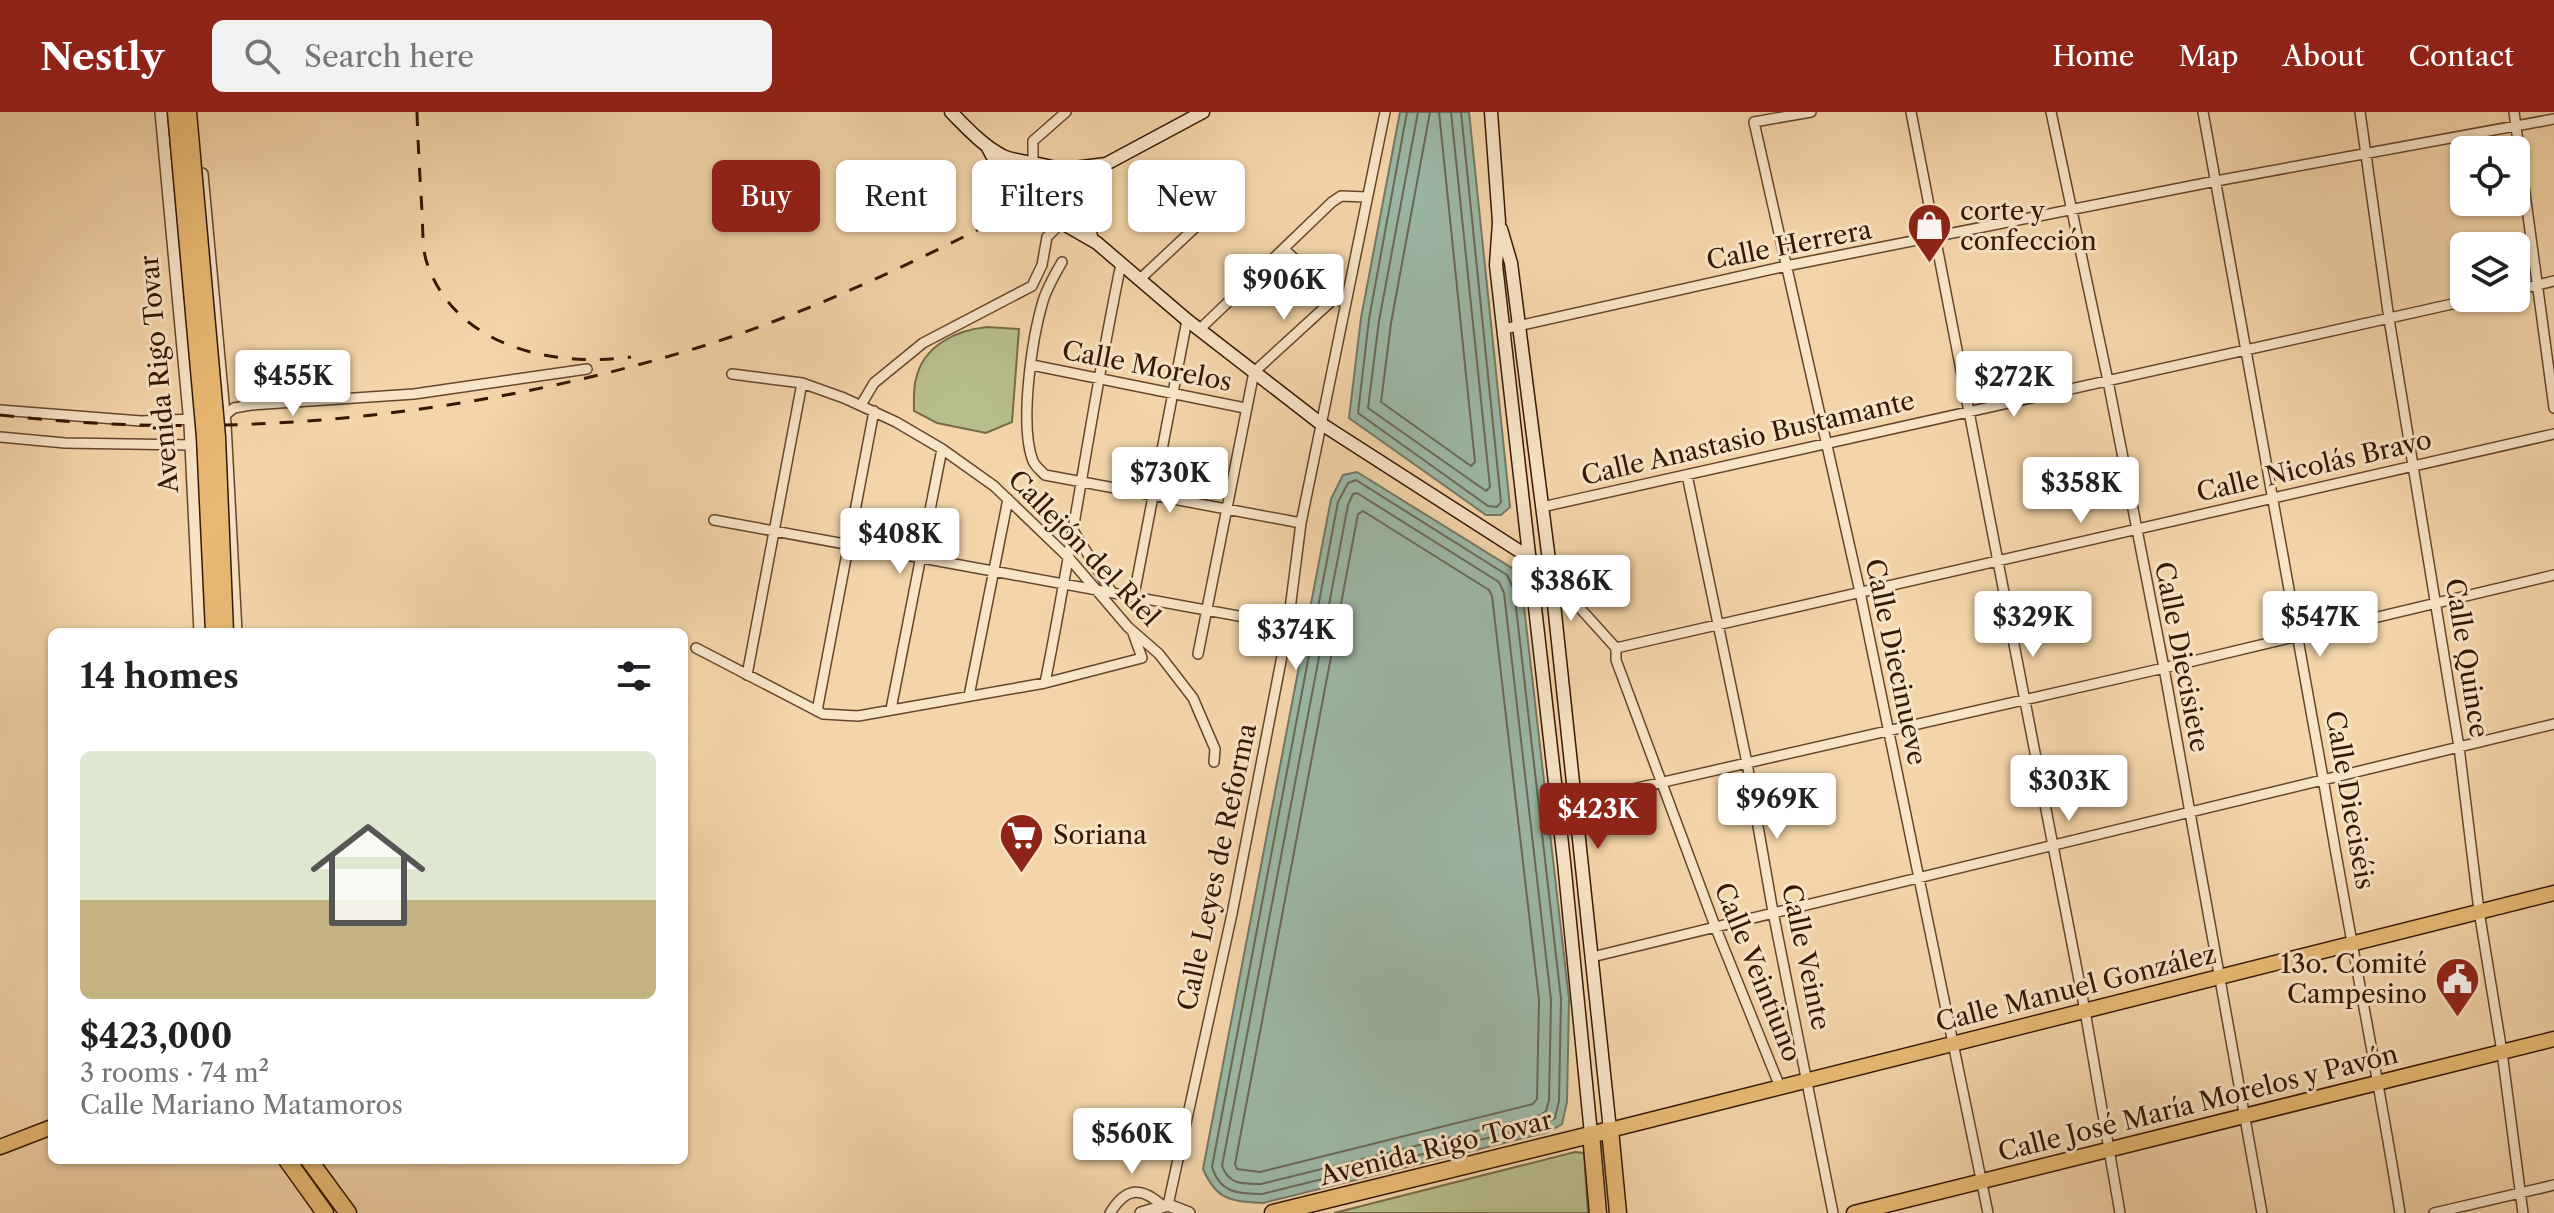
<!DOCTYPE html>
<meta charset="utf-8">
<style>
:root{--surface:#fff;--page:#f2f2f2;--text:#202124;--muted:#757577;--accent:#8f2418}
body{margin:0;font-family:"Libre Caslon Text",serif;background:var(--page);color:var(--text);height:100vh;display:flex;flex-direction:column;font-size:30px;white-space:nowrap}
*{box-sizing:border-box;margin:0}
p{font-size:26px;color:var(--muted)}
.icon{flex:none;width:44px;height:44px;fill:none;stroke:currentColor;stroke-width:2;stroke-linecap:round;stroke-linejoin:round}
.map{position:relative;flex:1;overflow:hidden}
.drawer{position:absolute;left:48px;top:516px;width:640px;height:536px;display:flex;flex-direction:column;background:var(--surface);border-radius:12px;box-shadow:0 2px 6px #0004}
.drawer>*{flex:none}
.banner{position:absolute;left:712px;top:48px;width:760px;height:72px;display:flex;gap:16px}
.tools{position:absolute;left:2450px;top:24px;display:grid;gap:16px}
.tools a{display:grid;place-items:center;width:80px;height:80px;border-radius:12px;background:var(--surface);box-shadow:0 2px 6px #0004;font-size:40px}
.price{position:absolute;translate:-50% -68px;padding:0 18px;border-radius:8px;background:#fff;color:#222;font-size:26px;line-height:52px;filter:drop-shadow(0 2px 4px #0008)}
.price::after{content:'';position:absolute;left:50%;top:48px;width:24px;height:18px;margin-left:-12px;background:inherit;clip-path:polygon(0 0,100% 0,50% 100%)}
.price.current{background:var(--accent);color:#fff}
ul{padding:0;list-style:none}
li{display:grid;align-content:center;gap:16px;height:424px;padding:0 32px}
li span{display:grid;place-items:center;height:248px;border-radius:12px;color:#555}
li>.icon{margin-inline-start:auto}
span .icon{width:144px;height:144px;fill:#fffc;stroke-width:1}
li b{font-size:34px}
h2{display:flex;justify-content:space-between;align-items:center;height:96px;padding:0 32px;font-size:34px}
.chip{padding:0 28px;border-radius:12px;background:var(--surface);box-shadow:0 2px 6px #0004;font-size:28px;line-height:72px}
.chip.current{background:var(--accent);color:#fff}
header{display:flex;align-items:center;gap:48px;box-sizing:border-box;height:112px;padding:0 40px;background:var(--accent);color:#fff}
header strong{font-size:38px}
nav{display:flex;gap:44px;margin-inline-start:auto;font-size:28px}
.search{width:560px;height:72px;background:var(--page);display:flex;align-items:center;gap:20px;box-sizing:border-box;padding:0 28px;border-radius:12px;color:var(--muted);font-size:30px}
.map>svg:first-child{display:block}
.green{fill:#b7be8b;stroke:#766a47;stroke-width:2}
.water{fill:#9cb9a7;stroke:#737865;stroke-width:2}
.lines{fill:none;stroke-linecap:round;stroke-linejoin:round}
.shore{stroke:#686855;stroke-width:2}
.minor-casing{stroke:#65462c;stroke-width:12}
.tertiary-casing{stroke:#65462c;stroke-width:14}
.secondary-casing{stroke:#351703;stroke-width:15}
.primary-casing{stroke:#351703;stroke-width:17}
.trunk-casing{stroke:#351703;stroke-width:19}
.minor{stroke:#f8e4c7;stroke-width:9}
.tertiary{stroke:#f8e4c7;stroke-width:11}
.secondary{stroke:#f8e4c7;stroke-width:12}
.primary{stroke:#eaba74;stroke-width:14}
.trunk{stroke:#eaba74;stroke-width:16}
.rail{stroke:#351703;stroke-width:3;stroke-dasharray:14 14;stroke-linecap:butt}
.trunk-bridge-casing{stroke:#351703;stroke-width:19;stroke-linecap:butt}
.trunk-bridge{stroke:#eaba74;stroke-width:16}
.labels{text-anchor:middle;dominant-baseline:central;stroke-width:6;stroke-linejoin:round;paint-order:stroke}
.poi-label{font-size:26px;fill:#351703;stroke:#f8e4c7;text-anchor:start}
.street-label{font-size:26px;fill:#351703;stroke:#f8e4c7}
</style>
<header>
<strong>Nestly</strong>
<div class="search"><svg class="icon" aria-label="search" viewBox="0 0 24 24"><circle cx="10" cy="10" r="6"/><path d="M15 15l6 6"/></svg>Search here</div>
<nav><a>Home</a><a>Map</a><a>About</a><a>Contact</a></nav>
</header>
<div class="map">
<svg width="2554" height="1101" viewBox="0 0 2554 1101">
<rect width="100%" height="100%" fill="#f4d5a9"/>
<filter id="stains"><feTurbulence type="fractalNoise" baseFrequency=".0025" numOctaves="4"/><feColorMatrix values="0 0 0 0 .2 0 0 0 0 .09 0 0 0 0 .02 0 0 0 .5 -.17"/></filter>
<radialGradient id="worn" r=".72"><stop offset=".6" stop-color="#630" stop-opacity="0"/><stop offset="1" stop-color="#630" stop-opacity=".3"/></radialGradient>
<!-- green -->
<path class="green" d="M987,215l32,2 -7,93 -26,11 -49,-10 -23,-12c0,-10 -1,-22 2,-32 7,-33 40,-49 71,-52z
M1575,1040l9,1 4,60h-254z"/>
<!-- water -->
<path class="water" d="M1400,0h69l41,395 -9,8h-15l-137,-97 12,-100z
M1357,360l158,98 7,19 47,410 -2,103 -5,22 -14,8 -285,71c-32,-2 -46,-2 -60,-34l128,-670 12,-24z"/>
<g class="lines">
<!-- shore -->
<path class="shore" d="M1407,0l-38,207 -11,94 130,93 9,1 4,-5 -40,-390
M1418,0l-39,209 -11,87 118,83 4,-4 -39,-375
M1430,0l-39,211 -10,79 90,64 4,-4 -36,-350
M1356,368l151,95 7,15 47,409 -2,102 -4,17 -11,6 -282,70c-24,0 -42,-1 -50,-27l126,-665 10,-19z
M1357,381l142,89 5,11 47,407 -2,100 -3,11 -5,4 -280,69c-18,0 -32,1 -39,-18l126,-661 5,-11z
M1363,399l126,79 3,6 47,404 -2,99 -4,5 -273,68 -23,-3 -2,-5 123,-650z"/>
<defs>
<path id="minor" d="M1811,0l-57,10 106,470 128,621
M1911,0l174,899 35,202
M2051,0l57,269 56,287 98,545
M2203,0c42,222 82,444 120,666 24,146 54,290 77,435
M2360,0l29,207 70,428 20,164 23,141 21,161
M2514,0l40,296
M1033,50v-21l33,-29
M1284,137l56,52
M1062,150c-7,12 -15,26 -19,39 -11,37 -24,124 -10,160 2,5 8,10 12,14l256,48
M1139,168l62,-58
M2516,178l38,-9
M1200,217l132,-127 9,-6 25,1
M1504,217l282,-63 430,-85 338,-62
M1032,253l213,43
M732,262l70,9 42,15 52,24 46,27 52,37 75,72 59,69 31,27 34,44 22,51 -1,13
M861,293l13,-22 49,-40 109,-57 10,-21 5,-28 13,-13
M0,298l141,11 55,-2
M219,305l5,-1 10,-8 17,-3 163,-11 173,-25
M0,325l65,6 126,2
M1687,363l60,288 26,149 60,301
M1542,395l937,-209
M714,408l574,105
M1074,420l37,59
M1551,464l65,72v12l99,266 65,161
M1134,483l53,-275
M696,536l127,66 35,2 187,-33 97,-25 -9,-25
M1616,536l938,-214
M1198,542l56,-282 82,-75
M747,563l55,-292
M1045,571c28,-139 47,-280 76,-419
M969,584l39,-197
M891,597l51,-260
M817,599l57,-300
M1575,695l14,-8 575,-131 390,-93
M1592,845l962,-233
M1168,1093l64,-291 56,-289 13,-102 84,-411
M1110,1101c16,-26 31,-27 53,-7
M2434,1101l120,-28"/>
<path id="tertiary" d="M161,0l29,312 10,208
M202,62l23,250 11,208
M1141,1101l27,-8 21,8"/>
<path id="secondary" d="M951,0c16,16 32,34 52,44 25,11 56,2 72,30 9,15 11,37 17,53
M1491,0l8,110 -3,43 68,597 27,272
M987,34l8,15 43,48 59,34 90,77 133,103 207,133 24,20
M1058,58l48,-6 97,-52
M1060,112l21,-20 12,-24 13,-16
M1501,117l10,34 40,313 59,554"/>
<path id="primary" d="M1610,1018l944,-237
M0,1035l52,-20
M1854,1101l700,-174"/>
<path id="trunk" d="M1591,1022l7,79
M287,1048l38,53
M309,1048l39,53
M1273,1101l337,-83 8,83"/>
</defs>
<!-- minor casing -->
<use href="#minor" class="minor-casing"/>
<!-- tertiary casing -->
<use href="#tertiary" class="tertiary-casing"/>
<!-- secondary casing -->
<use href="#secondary" class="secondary-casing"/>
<!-- primary casing -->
<use href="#primary" class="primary-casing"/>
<!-- trunk casing -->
<use href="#trunk" class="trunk-casing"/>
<!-- minor -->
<use href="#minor" class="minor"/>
<!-- tertiary -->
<use href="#tertiary" class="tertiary"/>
<!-- secondary -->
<use href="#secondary" class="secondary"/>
<!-- primary -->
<use href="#primary" class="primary"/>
<!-- trunk -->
<use href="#trunk" class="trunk"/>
<!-- rail -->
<path class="rail" d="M417,0c1,33 3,66 5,99 1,15 0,34 4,49 27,86 125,108 205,97
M0,303c233,27 476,1 700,-68 112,-35 217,-86 321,-139"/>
<defs>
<path id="trunk-bridge" d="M176,0l29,325 9,195
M188,0l29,325 8,195"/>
</defs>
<!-- trunk-bridge casing -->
<use href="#trunk-bridge" class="trunk-bridge-casing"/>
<!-- trunk-bridge -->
<use href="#trunk-bridge" class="trunk-bridge"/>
</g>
<!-- icons -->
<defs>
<symbol id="shop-pin" viewBox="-11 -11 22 30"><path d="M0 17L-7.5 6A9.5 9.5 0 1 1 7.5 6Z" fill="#8f2418" stroke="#f8e4c7"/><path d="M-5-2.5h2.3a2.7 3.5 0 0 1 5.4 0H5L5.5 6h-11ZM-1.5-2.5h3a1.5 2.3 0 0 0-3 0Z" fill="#fff"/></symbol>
<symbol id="supermarket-pin" viewBox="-11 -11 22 30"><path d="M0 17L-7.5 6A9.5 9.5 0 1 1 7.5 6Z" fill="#8f2418" stroke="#f8e4c7"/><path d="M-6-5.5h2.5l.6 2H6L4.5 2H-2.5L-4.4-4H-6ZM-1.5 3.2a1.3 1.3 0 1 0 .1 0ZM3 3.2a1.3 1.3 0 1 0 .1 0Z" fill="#fff"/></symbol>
<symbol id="civic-pin" viewBox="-11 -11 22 30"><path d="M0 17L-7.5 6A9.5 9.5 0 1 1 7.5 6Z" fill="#8f2418" stroke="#f8e4c7"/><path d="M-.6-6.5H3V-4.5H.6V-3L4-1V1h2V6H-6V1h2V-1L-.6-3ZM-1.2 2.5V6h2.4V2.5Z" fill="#fff"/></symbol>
</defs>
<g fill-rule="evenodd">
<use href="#shop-pin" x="1904" y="88" width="51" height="69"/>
<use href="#supermarket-pin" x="996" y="698" width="51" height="69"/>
<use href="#civic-pin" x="2432" y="842" width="51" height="69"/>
</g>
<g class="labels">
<!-- poi labels -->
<g class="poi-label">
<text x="1960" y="99">corte y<tspan x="1960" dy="30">confección</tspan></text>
<text x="1053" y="723">Soriana</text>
<text x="2427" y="852" text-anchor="end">13o. Comité<tspan x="2427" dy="30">Campesino</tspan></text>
</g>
<!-- street labels -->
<g class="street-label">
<text transform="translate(1789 133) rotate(-11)">Calle Herrera</text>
<text transform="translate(1147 254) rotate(11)">Calle Morelos</text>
<text transform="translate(159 262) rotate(-95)">Avenida Rigo Tovar</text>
<text transform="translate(1748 326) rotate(-13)">Calle Anastasio Bustamante</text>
<text transform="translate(2314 354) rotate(-13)">Calle Nicolás Bravo</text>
<text transform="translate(1084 436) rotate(46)">Callejón del Riel</text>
<text transform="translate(2182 545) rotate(79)">Calle Diecisiete</text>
<text transform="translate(2467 546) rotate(81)">Calle Quince</text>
<text transform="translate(1896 550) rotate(78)">Calle Diecinueve</text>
<text transform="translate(2350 688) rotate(80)">Calle Dieciséis</text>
<text transform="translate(1217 755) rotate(-78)">Calle Leyes de Reforma</text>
<text transform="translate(1806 845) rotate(78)">Calle Veinte</text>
<text transform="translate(1758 860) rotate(68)">Calle Veintiuno</text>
<text transform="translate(2076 876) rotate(-14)">Calle Manuel González</text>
<text transform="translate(2198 991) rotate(-14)">Calle José María Morelos y Pavón</text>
<text transform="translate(1436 1036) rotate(-14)">Avenida Rigo Tovar</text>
</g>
</g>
<rect width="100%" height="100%" filter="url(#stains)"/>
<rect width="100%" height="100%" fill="url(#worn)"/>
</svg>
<div class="tools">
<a><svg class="icon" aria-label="locate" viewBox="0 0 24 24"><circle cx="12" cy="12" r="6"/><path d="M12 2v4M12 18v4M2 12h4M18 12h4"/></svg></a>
<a><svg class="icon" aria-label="layers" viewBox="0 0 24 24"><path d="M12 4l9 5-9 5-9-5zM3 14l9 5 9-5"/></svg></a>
</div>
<b class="price" style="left:1284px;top:210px">$906K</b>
<b class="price" style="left:293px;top:306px">$455K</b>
<b class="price" style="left:2014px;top:307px">$272K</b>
<b class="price" style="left:1170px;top:403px">$730K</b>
<b class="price" style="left:2081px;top:413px">$358K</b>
<b class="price" style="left:900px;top:464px">$408K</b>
<b class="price" style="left:1571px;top:511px">$386K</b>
<b class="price" style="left:2033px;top:547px">$329K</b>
<b class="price" style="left:2320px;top:547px">$547K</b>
<b class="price" style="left:1296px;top:560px">$374K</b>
<b class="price" style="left:2069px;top:711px">$303K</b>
<b class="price" style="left:1777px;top:729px">$969K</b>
<b class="price current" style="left:1598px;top:739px">$423K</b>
<b class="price" style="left:1132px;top:1064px">$560K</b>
<div class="banner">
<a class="chip current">Buy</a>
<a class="chip">Rent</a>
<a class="chip">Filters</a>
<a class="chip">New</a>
</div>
<section class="drawer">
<h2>14 homes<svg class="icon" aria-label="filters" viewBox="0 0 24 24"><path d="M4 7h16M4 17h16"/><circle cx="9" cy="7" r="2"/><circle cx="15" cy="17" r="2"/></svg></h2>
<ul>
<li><span style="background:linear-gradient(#dfe7d0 60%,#c2b280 0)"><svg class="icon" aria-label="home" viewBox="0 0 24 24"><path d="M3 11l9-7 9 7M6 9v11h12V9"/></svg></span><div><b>$423,000</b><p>3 rooms · 74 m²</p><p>Calle Mariano Matamoros</p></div></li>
</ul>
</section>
</div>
